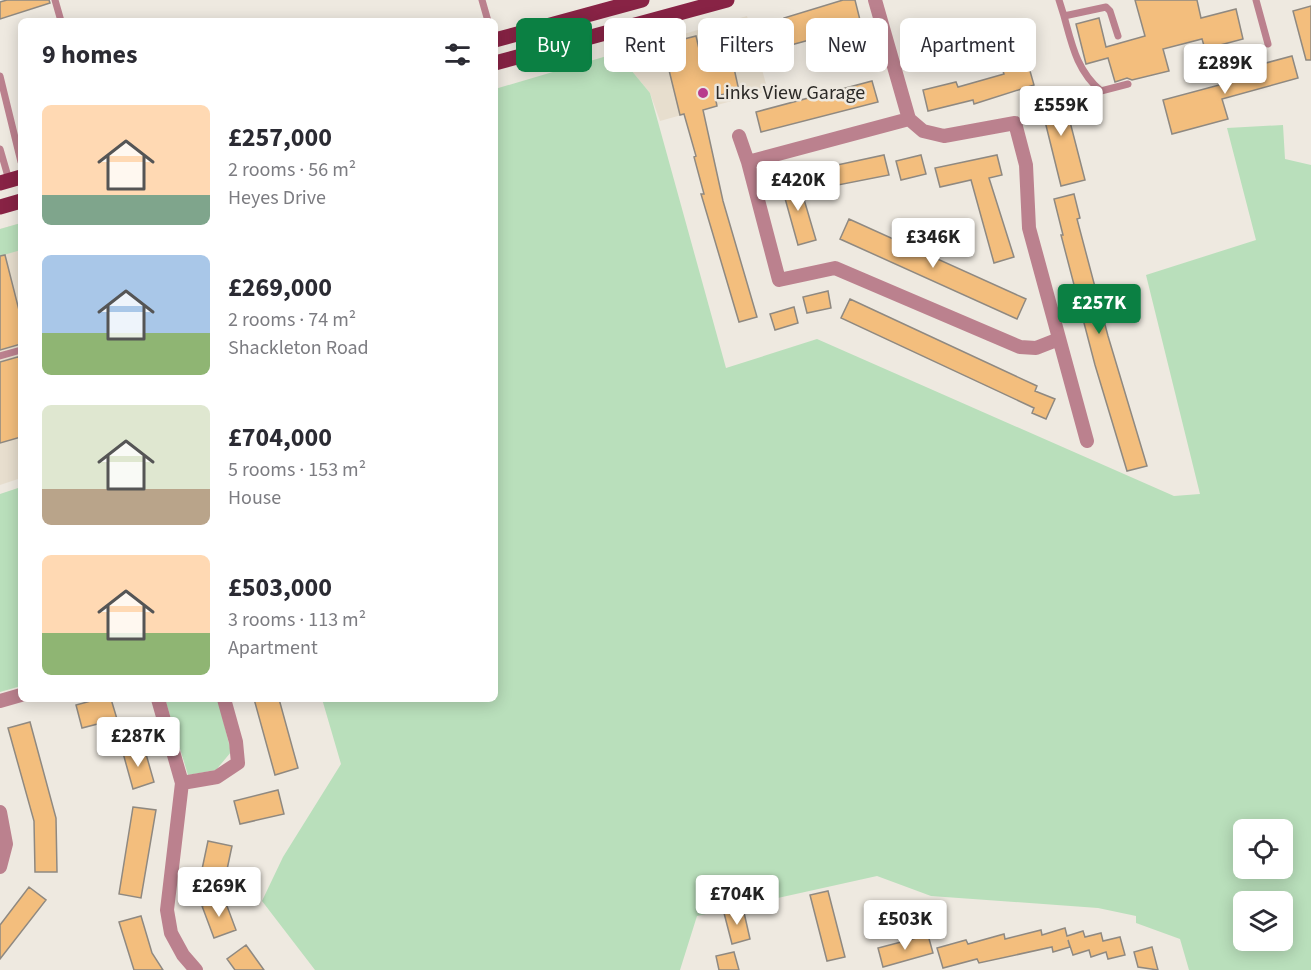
<!DOCTYPE html>
<meta charset="utf-8">
<style>
:root{--surface:#fff;--page:#f7f7f7;--text:#2b2b33;--muted:#7c7c81;--accent:#0b8043}
body{margin:0;font-family:"Source Sans 3",sans-serif;background:var(--page);color:var(--text);height:100vh;display:flex;flex-direction:column;font-size:22px;white-space:nowrap}
*{box-sizing:border-box;margin:0}
p{font-size:20px;color:var(--muted)}
.icon{flex:none;width:33px;height:33px;fill:none;stroke:currentColor;stroke-width:2;stroke-linecap:round;stroke-linejoin:round}
.map{position:relative;flex:1;overflow:hidden}
.side{position:absolute;left:18px;top:18px;width:480px;height:684px;display:flex;flex-direction:column;background:var(--surface);border-radius:9px;box-shadow:0 3px 15px #0003}
.side>*{flex:none}
.hud{position:absolute;left:516px;top:18px;width:570px;height:54px;display:flex;gap:12px}
.controls{position:absolute;left:1233px;top:819px;display:grid;gap:12px}
.controls a{display:grid;place-items:center;width:60px;height:60px;border-radius:9px;background:var(--surface);box-shadow:0 3px 15px #0003;font-size:30px}
.price{position:absolute;translate:-50% -51px;padding:0 14px;border-radius:6px;background:#fff;color:#222;font-size:20px;line-height:39px;filter:drop-shadow(0 2px 3px #0008)}
.price::after{content:'';position:absolute;left:50%;top:36px;width:18px;height:14px;margin-left:-9px;background:inherit;clip-path:polygon(0 0,100% 0,50% 100%)}
.price.active{background:var(--accent);color:#fff}
ul{padding:0;list-style:none}
li{display:flex;align-items:center;gap:18px;height:150px;padding:0 24px}
li span{display:grid;place-items:center;flex:none;width:168px;height:120px;border-radius:9px;color:#555}
li>.icon{margin-inline-start:auto}
span .icon{width:72px;height:72px;fill:#fffc;stroke-width:1}
li b{font-size:26px}
h2{display:flex;justify-content:space-between;align-items:center;height:72px;padding:0 24px;font-size:26px}
.chip{padding:0 21px;border-radius:9px;background:var(--surface);box-shadow:0 3px 15px #0003;font-size:21px;line-height:54px}
.chip.active{background:var(--accent);color:#fff}
.map>svg:first-child{display:block}
.built{fill:#e7dece}
.green{fill:#b9dfbb;fill-rule:evenodd}
.building{fill:#f3be7d;stroke:#8f8981;stroke-width:1.5}
.lines{fill:none;stroke-linecap:round;stroke-linejoin:round}
.lane{stroke:#bb818e;stroke-width:7}
.street{stroke:#bb818e;stroke-width:14}
.primary{stroke:#882345;stroke-width:15}
.poi-dot{fill:#b83c8d;stroke:#eee9e0;stroke-width:2}
.labels{text-anchor:middle;dominant-baseline:central;stroke-width:5;stroke-linejoin:round;paint-order:stroke}
.poi-label{font-size:20px;fill:#2b2926;stroke:#eee9e0;text-anchor:start}
</style>
<div class="map">
<svg width="1311" height="970" viewBox="0 0 1311 970">
<rect width="100%" height="100%" fill="#eee9e0"/>
<!-- built -->
<path class="built" d="M747,16l21,75 -108,30 -10,-28 -33,-40z
M21,223v255l-21,7v-256z"/>
<!-- green -->
<path class="green" d="M617,53l33,40 76,275 91,-29 357,157 26,-2 -54,-219 110,-35 -29,-112 56,-3 2,34 26,6v805h-122l-9,-31 -44,-16v-7l-38,-8 -167,-12 -54,-20 -180,40 -17,54h-365l-53,-69 21,-44 58,-93 -19,-65h173v-610zM1244,830h38v38h-38zM1244,902h38v38h-38z
M21,223v27l-21,6v-27z
M21,487v199l-21,6v-198z
M165,699h53l13,53 -15,18 -28,5z"/>
<!-- building -->
<path class="building" d="M7,0h42l1,3 -50,16v-17z
M843,0h12l5,20 -38,11 2,5 -33,9 -15,3 -2,-8 -11,3 -3,-13 25,-6 -1,-6z
M1135,0h62l4,18 35,-9 7,30 -38,10 -3,-10 -39,10 6,22 -37,9 -5,-2 -12,4 -7,-24 -22,6 -10,-40 23,-6 7,29 39,-11z
M1311,6v54h-5l-13,-49z
M696,36l7,30 29,-7 7,32 -24,5 2,10 -14,4 20,91 34,116 -18,5 -38,-128h3l-10,-37 2,-1 -12,-42 -4,1 -12,-49 -13,3 -6,-21z
M1292,56l6,22 -76,21 6,20 -56,15 -9,-34 60,-16 -2,-9z
M1028,64l6,21 -60,19 -1,-4 -45,11 -5,-21 33,-8 2,5 46,-13 -1,-3z
M872,81l6,21 -117,30 -5,-20z
M1061,87l24,93 -24,6 -23,-93z
M884,155l5,20 -61,12 -5,-19z
M921,155l5,19 -25,6 -5,-19z
M997,155l5,20 -13,3 25,79 -20,6 -23,-83 -31,7 -5,-19z
M798,179l18,61 -18,5 -17,-61z
M1074,194l6,24 -3,1 31,117 39,130 -20,5 -32,-106 -34,-130h2l-9,-36z
M849,219l177,80 -9,20 -177,-80z
M5,255l16,63v26l-21,6v-94z
M828,291l3,17 -24,5 -4,-16z
M850,299l187,87 -2,5 20,8 -9,20 -14,-6 2,-5 -193,-90z
M794,307l4,16 -23,7 -5,-16z
M21,356v81l-21,6v-81z
M98,699h13l6,20 -35,9 -6,-23z
M254,699h25l19,69 -23,7z
M30,722l26,96 1,54h-22l-1,-51 -26,-93z
M144,747l10,35 -21,7 -10,-36z
M278,790l6,24 -44,10 -6,-23z
M133,807l23,3 -15,88 -22,-4z
M208,841l24,5 -7,33 -24,-5z
M29,887l17,13 -46,59v-34z
M828,891l17,66 -18,4 -17,-66z
M224,898l12,32 -22,8 -12,-32z
M743,908l7,31 -18,5 -8,-31z
M141,916l11,37 11,17h-29l-15,-48z
M1065,928l2,8 16,-5 2,6 16,-4 2,8 17,-4 5,18 -17,4 -2,-7 -15,5 -2,-7 -16,5 -5,-15 2,7 -17,5 -1,-5 -73,16 -2,-4 -34,9 -6,-20 29,-8 2,4 36,-10 1,5 36,-9 1,5z
M928,935l5,18 -50,14 -5,-19z
M246,945l18,25h-29l-8,-11z
M1152,947l6,23 -20,-3 -4,-15z
M734,952l5,18h-20l-3,-14z"/>
<g class="lines">
<!-- lane -->
<path class="lane" d="M55,0l6,21
M482,0l6,21
M1059,0l5,16 42,-9 4,4 8,25
M1256,0l12,44
M1064,16c8,29 13,55 37,75l27,-7
M0,76l21,86
M0,149l9,31
M0,356l21,-6"/>
<!-- street -->
<path class="street" d="M875,0l34,119 14,12 21,5 71,-13 11,42 3,63 58,213
M739,136l9,26 31,118 56,-12 185,79 16,1 23,-9
M748,162l161,-43
M158,699l24,84 -15,127 4,23 12,22 13,15
M0,701l21,-6
M182,783l35,-6 21,-14 -2,-21 -12,-43
M0,812l6,32 -6,23"/>
<!-- primary -->
<path class="primary" d="M495,40l147,-40
M495,63l232,-63
M0,183l21,-6
M0,207l21,-6"/>
</g>
<!-- markers -->
<circle class="poi-dot" cx="703" cy="93" r="6"/>
<g class="labels">
<!-- poi labels -->
<g class="poi-label">
<text x="715" y="93">Links View Garage</text>
</g>
</g>
</svg>
<div class="controls">
<a><svg class="icon" aria-label="locate" viewBox="0 0 24 24"><circle cx="12" cy="12" r="6"/><path d="M12 2v4M12 18v4M2 12h4M18 12h4"/></svg></a>
<a><svg class="icon" aria-label="layers" viewBox="0 0 24 24"><path d="M12 4l9 5-9 5-9-5zM3 14l9 5 9-5"/></svg></a>
</div>
<b class="price" style="left:1225px;top:95px">£289K</b>
<b class="price" style="left:1061px;top:137px">£559K</b>
<b class="price" style="left:798px;top:212px">£420K</b>
<b class="price" style="left:933px;top:269px">£346K</b>
<b class="price active" style="left:1099px;top:335px">£257K</b>
<b class="price" style="left:138px;top:768px">£287K</b>
<b class="price" style="left:219px;top:918px">£269K</b>
<b class="price" style="left:737px;top:926px">£704K</b>
<b class="price" style="left:905px;top:951px">£503K</b>
<div class="hud">
<a class="chip active">Buy</a>
<a class="chip">Rent</a>
<a class="chip">Filters</a>
<a class="chip">New</a>
<a class="chip">Apartment</a>
</div>
<section class="side">
<h2>9 homes<svg class="icon" aria-label="filters" viewBox="0 0 24 24"><path d="M4 7h16M4 17h16"/><circle cx="9" cy="7" r="2"/><circle cx="15" cy="17" r="2"/></svg></h2>
<ul>
<li><span style="background:linear-gradient(#ffd9b3 75%,#7fa58c 0)"><svg class="icon" aria-label="home" viewBox="0 0 24 24"><path d="M3 11l9-7 9 7M6 9v11h12V9"/></svg></span><div><b>£257,000</b><p>2 rooms · 56 m²</p><p>Heyes Drive</p></div></li>
<li><span style="background:linear-gradient(#a9c7e8 65%,#8fb573 0)"><svg class="icon" aria-label="home" viewBox="0 0 24 24"><path d="M3 11l9-7 9 7M6 9v11h12V9"/></svg></span><div><b>£269,000</b><p>2 rooms · 74 m²</p><p>Shackleton Road</p></div></li>
<li><span style="background:linear-gradient(#dfe7d0 70%,#b9a48a 0)"><svg class="icon" aria-label="home" viewBox="0 0 24 24"><path d="M3 11l9-7 9 7M6 9v11h12V9"/></svg></span><div><b>£704,000</b><p>5 rooms · 153 m²</p><p>House</p></div></li>
<li><span style="background:linear-gradient(#ffd9b3 65%,#8fb573 0)"><svg class="icon" aria-label="home" viewBox="0 0 24 24"><path d="M3 11l9-7 9 7M6 9v11h12V9"/></svg></span><div><b>£503,000</b><p>3 rooms · 113 m²</p><p>Apartment</p></div></li>
</ul>
</section>
</div>
